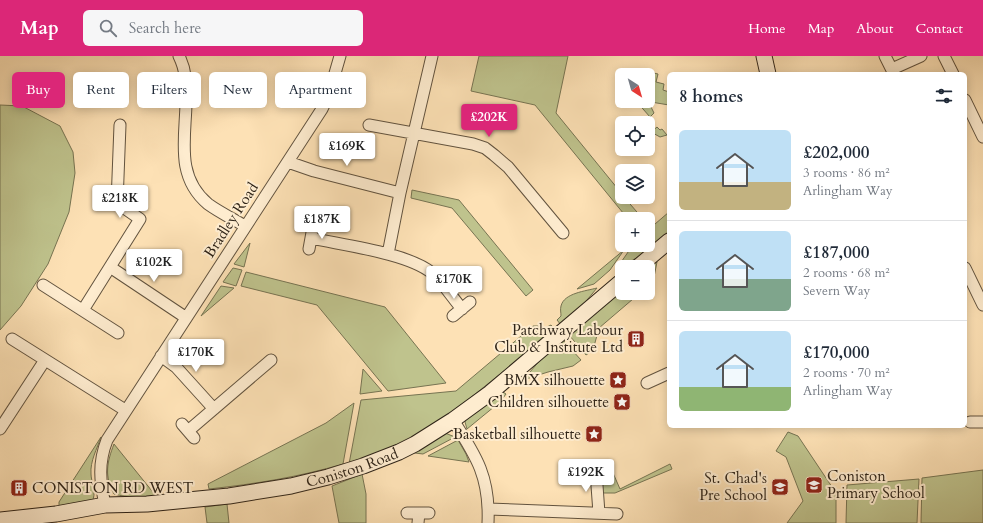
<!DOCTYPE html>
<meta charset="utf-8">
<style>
:root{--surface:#fff;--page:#f6f6f7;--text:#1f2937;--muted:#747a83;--line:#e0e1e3;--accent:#db2777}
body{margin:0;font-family:Cardo,serif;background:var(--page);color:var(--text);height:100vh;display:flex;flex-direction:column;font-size:15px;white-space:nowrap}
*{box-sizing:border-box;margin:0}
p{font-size:13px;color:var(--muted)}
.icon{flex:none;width:22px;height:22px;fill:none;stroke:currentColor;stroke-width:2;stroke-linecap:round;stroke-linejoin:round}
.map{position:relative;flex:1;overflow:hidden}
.details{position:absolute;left:667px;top:16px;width:300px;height:356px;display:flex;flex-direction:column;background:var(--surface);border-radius:6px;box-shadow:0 2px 10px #0003}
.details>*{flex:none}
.hud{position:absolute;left:12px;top:16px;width:380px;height:36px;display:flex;gap:8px}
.needle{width:26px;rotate:143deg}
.tools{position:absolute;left:615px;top:12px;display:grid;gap:8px}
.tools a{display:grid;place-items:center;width:40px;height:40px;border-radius:6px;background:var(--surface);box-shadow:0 2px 10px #0003;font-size:20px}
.price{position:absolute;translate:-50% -34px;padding:0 9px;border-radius:4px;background:#fff;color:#222;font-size:13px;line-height:26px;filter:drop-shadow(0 1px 2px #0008)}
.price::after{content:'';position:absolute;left:50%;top:24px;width:12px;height:9px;margin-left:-6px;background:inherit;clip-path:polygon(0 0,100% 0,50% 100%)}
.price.current{background:var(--accent);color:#fff}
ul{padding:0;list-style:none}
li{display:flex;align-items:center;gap:12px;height:100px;padding:0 12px}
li+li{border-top:1px solid var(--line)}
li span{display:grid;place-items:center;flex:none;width:112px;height:80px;border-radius:6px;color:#555}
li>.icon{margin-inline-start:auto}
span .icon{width:48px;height:48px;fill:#fffc;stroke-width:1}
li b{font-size:17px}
h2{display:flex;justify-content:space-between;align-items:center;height:48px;padding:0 12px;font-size:17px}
.chip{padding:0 14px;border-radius:6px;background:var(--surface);box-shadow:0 2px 10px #0003;font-size:14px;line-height:36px}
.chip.current{background:var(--accent);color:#fff}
header{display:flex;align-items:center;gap:24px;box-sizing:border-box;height:56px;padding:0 20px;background:var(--accent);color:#fff}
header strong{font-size:19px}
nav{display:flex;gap:22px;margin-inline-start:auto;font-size:14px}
.search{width:280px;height:36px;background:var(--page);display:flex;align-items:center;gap:10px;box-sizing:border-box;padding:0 14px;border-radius:6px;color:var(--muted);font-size:15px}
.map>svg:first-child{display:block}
.green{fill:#bfc38d;stroke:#777452}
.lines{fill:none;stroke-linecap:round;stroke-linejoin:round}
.street-casing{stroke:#62533f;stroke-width:13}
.secondary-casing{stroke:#2f2418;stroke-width:17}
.street{stroke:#feeccf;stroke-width:11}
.secondary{stroke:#feeccf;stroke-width:15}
.labels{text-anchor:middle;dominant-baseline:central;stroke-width:4;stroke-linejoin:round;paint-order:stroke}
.street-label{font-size:15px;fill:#2f2418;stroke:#feeccf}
.poi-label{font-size:15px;fill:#2f2418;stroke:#feeccf;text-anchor:end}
</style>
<header>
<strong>Map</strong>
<div class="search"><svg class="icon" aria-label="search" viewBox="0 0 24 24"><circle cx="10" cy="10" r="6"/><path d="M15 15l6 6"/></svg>Search here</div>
<nav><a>Home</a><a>Map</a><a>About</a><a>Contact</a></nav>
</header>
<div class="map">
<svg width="983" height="467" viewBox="0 0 983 467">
<rect width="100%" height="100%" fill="#fde1b5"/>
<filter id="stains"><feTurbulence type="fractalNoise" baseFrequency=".005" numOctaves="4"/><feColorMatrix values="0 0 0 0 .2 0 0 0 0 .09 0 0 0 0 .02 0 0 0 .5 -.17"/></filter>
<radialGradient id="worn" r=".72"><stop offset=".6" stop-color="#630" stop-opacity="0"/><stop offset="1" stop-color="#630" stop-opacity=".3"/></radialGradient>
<!-- green -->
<path class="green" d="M479,0h89l-12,57 66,81v3h2l19,22h-15l-93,-114 -64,-14z
M649,16l9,2 -2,8 8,2 -1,6 6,2v13l-18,-3c2,-12 -4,-19 -2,-30z
M648,31l2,18 4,8 -4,4 -14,-16h12z
M0,49l22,1 38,20 13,26 2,21 -6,39 -21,52 -27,42 -21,24z
M657,71l3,3 2,-1 5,6 -7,2 -9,-5z
M412,134l47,10 74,90 -7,6 -74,-88 -41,-10z
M669,156v19l-26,23 -25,15 -1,-1 16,-23h15v-15z
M250,187l-6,24 -10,-3z
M624,194l-14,20 -16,14 -17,5z
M657,206l-4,20 -5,4v-17z
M233,212l9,2 -6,16 -13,-4z
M246,216l139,35 61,76 -58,8 -71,-86 -76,-19z
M221,230l13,2 -33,28z
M597,232l-20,24 -16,13 -4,-5 4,-4c0,-4 -1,-6 0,-10 3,-13 25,-15 36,-18z
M622,235v2h18l-41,35 -6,22 -7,5 -17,-20z
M551,269l4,5 -86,69 -27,20 -36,22 -57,23 12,-64 95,-9 77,-65h5l7,2z
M563,284l18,20 -8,6 -25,6 -25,8 19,-22z
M363,313l19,22 -22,3z
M503,336l3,2 -6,8 -33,27 -2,-7 2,-5z
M354,347l-11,61c-44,13 -88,20 -134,25l-1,-5 118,-61z
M788,376l10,4 38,57v30h-49l16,-22 -17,-44 -10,-6z
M445,377l10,4 -32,17 -16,-2z
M101,381c-4,12 -11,24 -10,37 0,7 6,21 1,27l-31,7 -2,-2v-4z
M458,384l8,14 3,8 -41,-6z
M114,388l42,52c-15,1 -28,2 -42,-2 -10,-18 -7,-32 0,-50z
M670,408l2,5 -57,24h-13c-3,-11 0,-15 11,-20l7,16z
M983,414v53h-62l1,-45z
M362,418l4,20v29h-27l-7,-37z
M919,423l-2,44h-71l1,-38z
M227,448l2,19h-22l-2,-16z"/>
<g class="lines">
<defs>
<path id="street" d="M179,0c8,16 7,30 7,48 -1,37 -10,73 22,100 11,8 25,15 37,22
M885,0l9,18
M944,0l9,18
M892,13l29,-13
M965,44l18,37
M369,69l104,19 12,4 9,7 14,12 55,66
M288,106l26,9 86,22
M311,182c31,7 97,15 121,35 11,10 20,24 30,36
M309,193l4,-22
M388,198l12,-61 32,-137
M110,211l75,50
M965,212l18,37
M43,229l75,48
M83,254l57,-91 -23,-16 3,-78
M453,260l17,-14
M12,283l113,71
M161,300l15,11 38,42
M647,327l22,-10
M453,364c24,37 37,58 35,103
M970,366h13
M182,368l12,14
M0,373l45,-69
M188,375l83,-71
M596,416l3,41
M105,449c-5,-24 -7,-42 2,-65l215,-331 7,-15 11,-38
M488,453l129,5
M407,457h22
M418,467l1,-10"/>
<g id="secondary">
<path d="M764,0l4,18"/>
<path d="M638,211l31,-26"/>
<path id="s1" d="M0,464l56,-6 49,-9 42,-1 82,-8 62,-10 37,-9 35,-11 36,-14 16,-8 38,-24 37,-27 132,-112"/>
</g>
</defs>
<!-- street casing -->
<use href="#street" class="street-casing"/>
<!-- secondary casing -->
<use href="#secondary" class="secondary-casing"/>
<!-- street -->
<use href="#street" class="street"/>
<!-- secondary -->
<use href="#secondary" class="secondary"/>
</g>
<!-- icons -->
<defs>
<symbol id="building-square" viewBox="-11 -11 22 22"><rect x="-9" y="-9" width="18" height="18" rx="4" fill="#8f2418" stroke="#feeccf"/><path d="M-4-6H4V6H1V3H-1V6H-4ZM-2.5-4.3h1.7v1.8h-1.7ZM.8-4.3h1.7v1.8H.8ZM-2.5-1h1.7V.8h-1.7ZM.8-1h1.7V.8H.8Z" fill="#fff"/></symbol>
<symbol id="sight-square" viewBox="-11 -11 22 22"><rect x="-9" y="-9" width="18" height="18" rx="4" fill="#8f2418" stroke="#feeccf"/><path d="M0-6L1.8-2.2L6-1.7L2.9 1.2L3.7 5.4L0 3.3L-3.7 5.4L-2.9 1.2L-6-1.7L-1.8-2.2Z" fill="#fff"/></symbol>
<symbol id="school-square" viewBox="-11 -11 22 22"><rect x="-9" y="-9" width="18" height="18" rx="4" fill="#8f2418" stroke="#feeccf"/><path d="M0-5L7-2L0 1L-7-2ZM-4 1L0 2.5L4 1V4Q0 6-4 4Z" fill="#fff"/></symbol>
</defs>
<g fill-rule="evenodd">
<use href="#building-square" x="626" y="273" width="20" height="20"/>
<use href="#sight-square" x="608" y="314" width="20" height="20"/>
<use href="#sight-square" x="612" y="336" width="20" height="20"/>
<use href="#sight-square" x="584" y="368" width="20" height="20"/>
<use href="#school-square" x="804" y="419" width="20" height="20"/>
<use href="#school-square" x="770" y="421" width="20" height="20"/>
<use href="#building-square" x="9" y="422" width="20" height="20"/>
</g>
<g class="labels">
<!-- street labels -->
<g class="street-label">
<text transform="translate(231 164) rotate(-57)">Bradley Road</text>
<text stroke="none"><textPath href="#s1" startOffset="357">Coniston Road</textPath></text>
</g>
<!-- poi labels -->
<g class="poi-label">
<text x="623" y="274">Patchway Labour<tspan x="623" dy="17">Club &amp; Institute Ltd</tspan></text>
<text x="605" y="324">BMX silhouette</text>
<text x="609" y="346">Children silhouette</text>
<text x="581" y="378">Basketball silhouette</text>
<text x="827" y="420" text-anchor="start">Coniston<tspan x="827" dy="17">Primary School</tspan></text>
<text x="767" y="422">St. Chad's<tspan x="767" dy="17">Pre School</tspan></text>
<text x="32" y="432" text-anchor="start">CONISTON RD WEST</text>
</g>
</g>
<rect width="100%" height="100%" filter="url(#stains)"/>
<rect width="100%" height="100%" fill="url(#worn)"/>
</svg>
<div class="tools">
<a><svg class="needle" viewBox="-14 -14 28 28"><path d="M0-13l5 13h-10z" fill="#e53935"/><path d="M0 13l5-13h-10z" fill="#747a83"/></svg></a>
<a><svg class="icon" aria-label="locate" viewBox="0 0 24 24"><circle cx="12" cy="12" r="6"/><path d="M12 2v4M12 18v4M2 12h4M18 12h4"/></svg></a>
<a><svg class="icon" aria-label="layers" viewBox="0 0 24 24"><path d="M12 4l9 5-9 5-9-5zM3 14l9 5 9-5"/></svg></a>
<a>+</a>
<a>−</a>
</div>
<b class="price current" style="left:489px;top:82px">£202K</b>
<b class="price" style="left:347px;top:111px">£169K</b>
<b class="price" style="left:120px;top:163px">£218K</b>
<b class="price" style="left:322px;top:184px">£187K</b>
<b class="price" style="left:154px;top:227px">£102K</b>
<b class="price" style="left:454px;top:244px">£170K</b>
<b class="price" style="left:196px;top:317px">£170K</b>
<b class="price" style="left:586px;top:437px">£192K</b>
<div class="hud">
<a class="chip current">Buy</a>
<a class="chip">Rent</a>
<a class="chip">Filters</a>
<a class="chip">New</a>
<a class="chip">Apartment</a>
</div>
<section class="details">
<h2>8 homes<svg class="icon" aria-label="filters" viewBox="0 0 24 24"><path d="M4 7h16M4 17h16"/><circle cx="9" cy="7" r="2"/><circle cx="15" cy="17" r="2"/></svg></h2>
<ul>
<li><span style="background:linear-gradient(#bfe0f5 65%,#c2b280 0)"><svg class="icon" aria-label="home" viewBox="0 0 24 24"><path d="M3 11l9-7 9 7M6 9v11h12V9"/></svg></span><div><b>£202,000</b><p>3 rooms · 86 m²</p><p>Arlingham Way</p></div></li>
<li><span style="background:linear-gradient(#bfe0f5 60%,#7fa58c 0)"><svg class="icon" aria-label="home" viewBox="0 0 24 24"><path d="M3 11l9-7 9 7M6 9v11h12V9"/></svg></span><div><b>£187,000</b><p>2 rooms · 68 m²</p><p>Severn Way</p></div></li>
<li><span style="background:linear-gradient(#bfe0f5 70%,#8fb573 0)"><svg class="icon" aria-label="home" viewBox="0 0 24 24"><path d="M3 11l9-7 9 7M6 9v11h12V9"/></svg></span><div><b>£170,000</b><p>2 rooms · 70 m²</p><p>Arlingham Way</p></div></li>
</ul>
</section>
</div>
